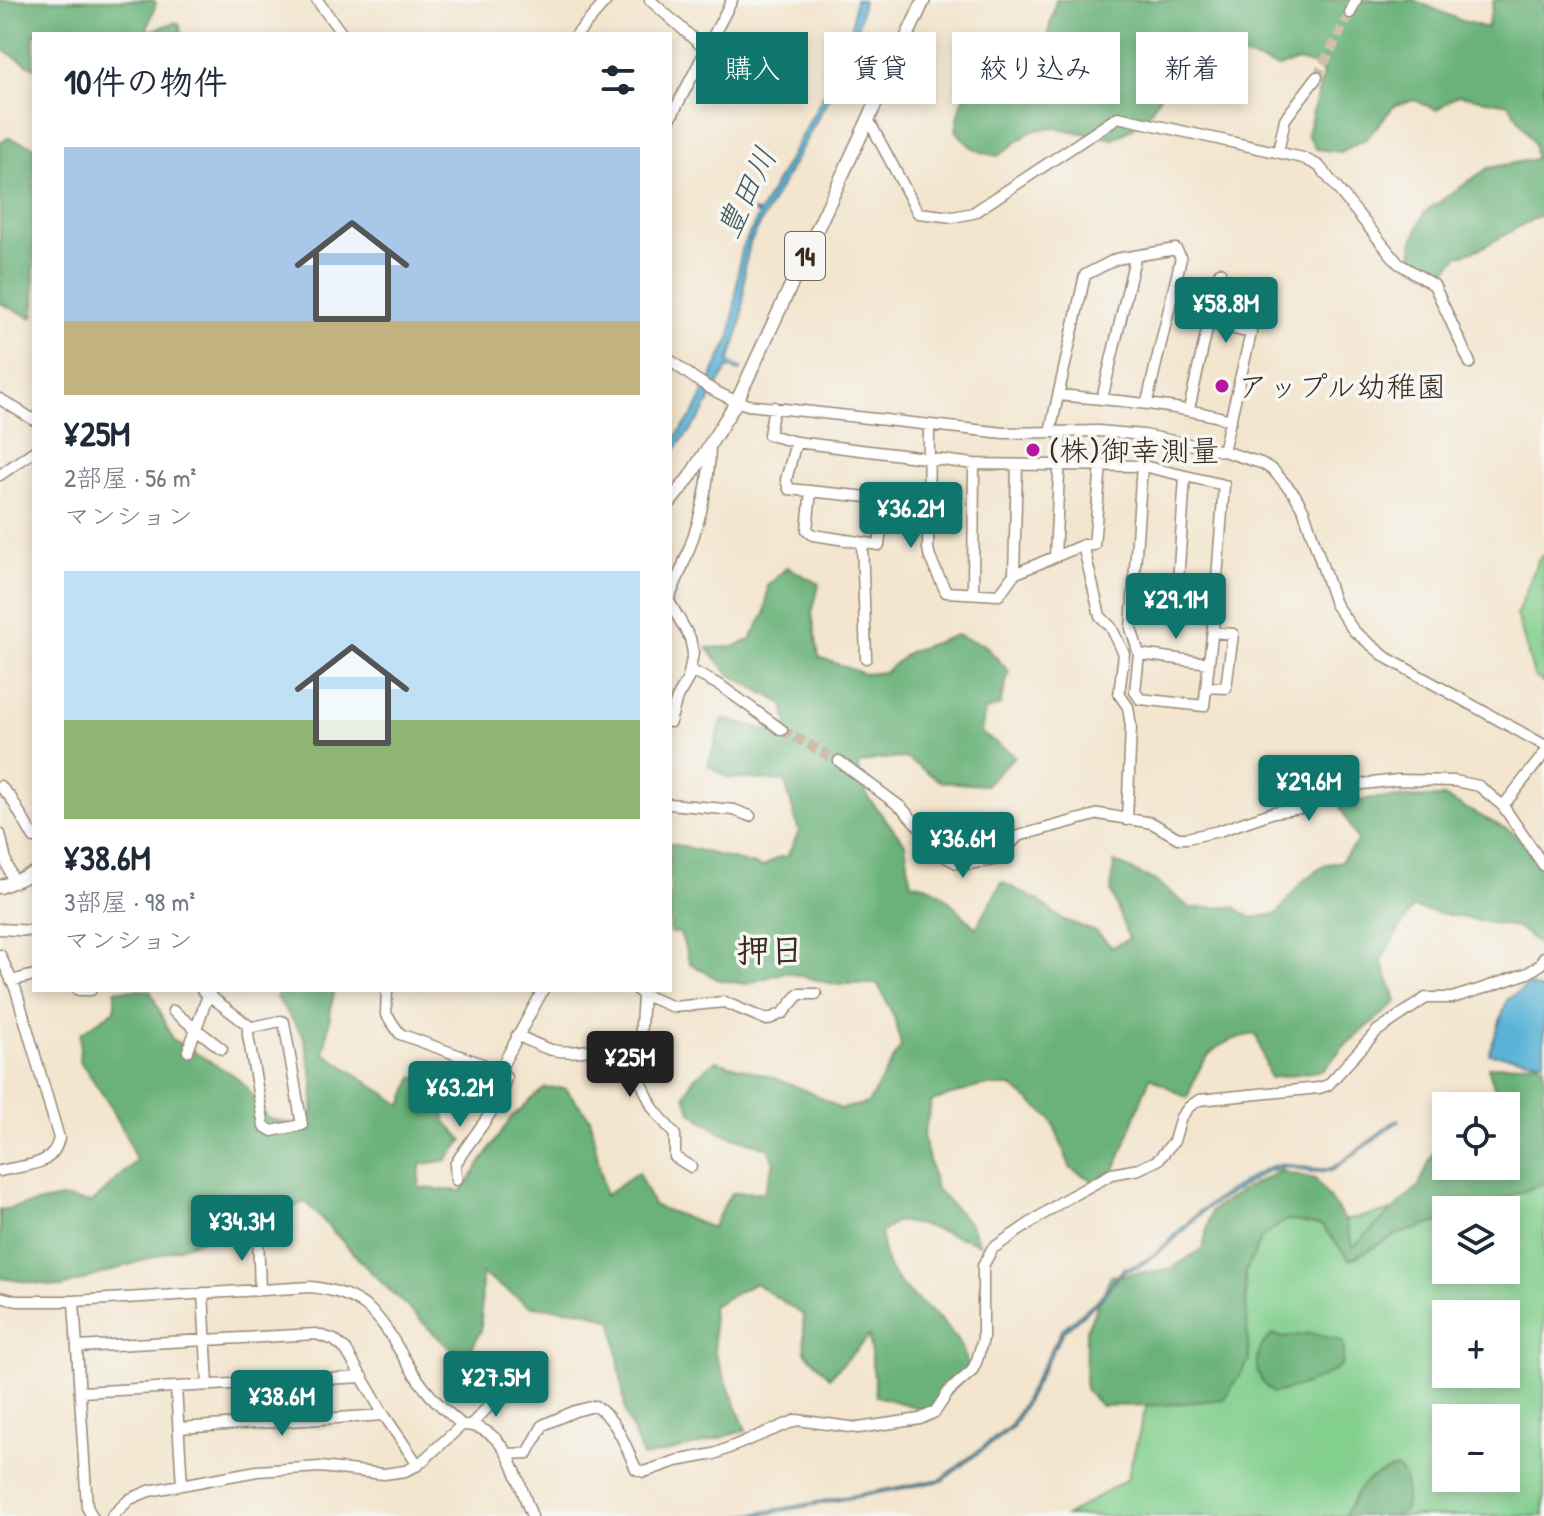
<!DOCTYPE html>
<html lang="ja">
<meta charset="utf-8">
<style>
:root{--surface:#fff;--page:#f2f2f3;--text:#1f2937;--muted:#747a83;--accent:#0f766e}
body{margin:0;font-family:"Patrick Hand","Klee One",sans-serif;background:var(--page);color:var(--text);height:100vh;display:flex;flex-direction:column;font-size:30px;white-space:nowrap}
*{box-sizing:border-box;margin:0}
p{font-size:26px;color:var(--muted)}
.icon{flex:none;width:44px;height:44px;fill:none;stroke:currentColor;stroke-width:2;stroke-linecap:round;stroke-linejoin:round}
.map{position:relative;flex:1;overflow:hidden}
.details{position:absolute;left:32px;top:32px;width:640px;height:960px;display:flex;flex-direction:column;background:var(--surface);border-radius:0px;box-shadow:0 4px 12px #0003}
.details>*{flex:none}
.top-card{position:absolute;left:696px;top:32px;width:728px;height:72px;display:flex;gap:16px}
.buttons{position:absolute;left:1432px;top:1092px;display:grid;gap:16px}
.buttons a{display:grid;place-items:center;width:88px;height:88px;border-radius:0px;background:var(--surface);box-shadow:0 4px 12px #0003;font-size:40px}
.price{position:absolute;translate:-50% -68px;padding:0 18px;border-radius:8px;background:var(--accent);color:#fff;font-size:26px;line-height:52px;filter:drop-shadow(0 2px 4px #0008)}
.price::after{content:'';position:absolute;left:50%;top:48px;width:24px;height:18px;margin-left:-12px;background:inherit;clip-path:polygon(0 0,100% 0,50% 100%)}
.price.selected{background:#222;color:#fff}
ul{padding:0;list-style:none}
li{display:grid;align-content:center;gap:16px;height:424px;padding:0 32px}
li span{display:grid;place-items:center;height:248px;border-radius:0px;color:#555}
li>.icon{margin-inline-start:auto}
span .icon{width:144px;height:144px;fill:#fffc;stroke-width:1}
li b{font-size:34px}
h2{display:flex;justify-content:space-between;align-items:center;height:96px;padding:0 32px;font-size:34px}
.pill{padding:0 28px;border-radius:0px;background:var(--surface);box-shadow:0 4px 12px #0003;font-size:28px;line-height:72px}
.pill.selected{background:var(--accent);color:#fff}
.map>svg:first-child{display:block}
.green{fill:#83cf8e;stroke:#5f7c56;stroke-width:2;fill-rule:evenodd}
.forest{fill:#6ab279;stroke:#526e4c;stroke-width:2}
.water{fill:#5ab3d7;stroke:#4a6e7a;stroke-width:2}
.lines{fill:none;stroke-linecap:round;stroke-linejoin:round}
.minor-tunnel{stroke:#cec0ab;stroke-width:10;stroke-dasharray:10 5;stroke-linecap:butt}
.minor-casing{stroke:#978876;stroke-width:13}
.major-casing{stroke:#978876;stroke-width:15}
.minor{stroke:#fff;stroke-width:10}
.major{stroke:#fff;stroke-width:12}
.poi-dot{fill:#b5179e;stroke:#f6f6f2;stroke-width:3}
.labels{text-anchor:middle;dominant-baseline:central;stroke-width:7;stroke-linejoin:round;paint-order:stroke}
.shield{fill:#f6f6f2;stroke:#73675e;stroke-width:2}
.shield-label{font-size:28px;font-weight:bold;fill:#3b2a1e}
.poi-label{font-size:30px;fill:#3b2a1e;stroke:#f6f6f2;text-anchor:start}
.water-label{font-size:32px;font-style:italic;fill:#465a5f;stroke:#f6f6f2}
.quarter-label{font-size:34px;font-weight:bold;fill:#3b2a1e;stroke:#f6f6f2}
</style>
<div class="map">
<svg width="1544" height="1516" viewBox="0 0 1544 1516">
<rect width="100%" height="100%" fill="#f6f6f2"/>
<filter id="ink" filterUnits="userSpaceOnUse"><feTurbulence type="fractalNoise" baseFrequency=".0125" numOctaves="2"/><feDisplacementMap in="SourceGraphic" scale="16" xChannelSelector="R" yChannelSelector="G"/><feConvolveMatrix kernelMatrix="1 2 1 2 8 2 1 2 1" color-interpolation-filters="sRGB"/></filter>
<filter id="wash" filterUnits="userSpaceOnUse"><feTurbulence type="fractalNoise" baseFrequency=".006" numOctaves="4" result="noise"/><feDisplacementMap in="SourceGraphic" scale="32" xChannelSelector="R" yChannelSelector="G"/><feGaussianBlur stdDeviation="1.8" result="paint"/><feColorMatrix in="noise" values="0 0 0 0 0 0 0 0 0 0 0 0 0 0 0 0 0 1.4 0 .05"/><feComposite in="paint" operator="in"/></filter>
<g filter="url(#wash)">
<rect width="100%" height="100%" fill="#f3e5ce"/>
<!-- green -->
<path class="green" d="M1544,555v129l-10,-8 -17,-62 22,-56z
M1544,1181v335h-478l61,-37 22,-83 133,-188 63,12zM1446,1210h60v60h-60zM1446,1314h60v60h-60zM1446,1418h60v60h-60z"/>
<!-- forest -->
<path class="forest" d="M0,0h153l3,3 -10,29 30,-10 4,3 1,9h-147v34l-34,-20z
M1056,0h358l48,21 25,7 7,-28h50v213l-63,35 -23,8 -19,22 -25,-12 -2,-22 12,-31 64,-45 47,-9 -1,-15 -25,-40 -51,-9 -22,15 -21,-10 -20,5 -28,33 -26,14 -25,-3 -9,-15 16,-60 -4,-7 -21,-6 -20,7 -75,-27c-28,3 -25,18 -35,38 -5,11 -12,24 -19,34 -9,12 -22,19 -36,26l-56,-11 -24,2 -35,26c-21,-3 -30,-9 -42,-26l5,-27 14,-19 68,-28z
M8,138l26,8v168l-2,4 -32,-15v-161z
M787,567l32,17 -7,29 7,44 45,17 21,-2 24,-20 47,-17 29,10 24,27 -9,33 -15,6 -4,22 34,23 -30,29 -44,-3 -35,-24 -28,1 -21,6 11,33 37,45 6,40c30,0 45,28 65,45l26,-46 37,19 23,18 35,13 15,15 17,-8 -18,-48 3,-29 42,19 34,27 44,-1 18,11 25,-4 24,-31 23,-18 17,-4 17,-20 -18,-34 32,-9 72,-1 68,35 32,25v86l-5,2 -20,-17 -107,-20 -31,52 16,42 -56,47 -17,21 -54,8 -14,-44c-45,7 -54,24 -69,64l-37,-21 -35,93 -21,11 -23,-12 -20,-51 -40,-32h-30l-49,15 -9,35 13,53 34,35 10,20 -55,-18 -28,-5 -16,12c3,62 50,65 78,110 5,9 8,20 11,30l-41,38 -53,-15 -7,-60 -39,41 -25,-25 -2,-37 -48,-32 -43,23 3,48 31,76 -49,15 -54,12 -17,-42 -13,-94 -27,-10 -56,-5 -48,-32 -1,56 -13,26 -20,-9 -81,-79 -61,-66 -135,49 -109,36 -62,-9v-68l61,-12 31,5 44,-42c-13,-38 -34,-69 -57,-101l2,-27 34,-23v-20h35l22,49 63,37 11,11 22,31 35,9 10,-17v-31l-9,-42 -27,-39v-8h57l-10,63 78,52 11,-28h15l16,9 1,35 18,19 -16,20 -27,5 -1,23 43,3 49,-73 33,-30h21l25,30 15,78 33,-24 15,33 59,23 19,-35 33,-1 10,-29 -6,-15 -47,-15 -30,-21 -6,-17 9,-17 21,-17c47,12 85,23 126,48l27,-6 33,-57 -7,-29 -16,-33h-44l-49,-12 -39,12 -27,-4 -29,-17 -10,-30h-10v-90l93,24 16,-10h8l12,-25 -14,-51 -57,-3 -20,-13 15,-46 56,14 9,-8 -5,-21 -54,-30 -22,-26 26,-1 17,-7 15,-26 3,-28z
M1537,1062l7,3v118l-68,27h-30v10l-50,15 -46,25 -28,-34 -35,-6 -25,17 -17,36 4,88 -25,38 -60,6 -63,1 -16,-17 1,-59 25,-54 60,-7 32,-21 8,-37 36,-24 33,-16 35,8 30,41 8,27 66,-61 21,-49 6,-1v30h60v-60h-6l-12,-39z
M1310,1333l32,8 2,7 -2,17c-20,15 -44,23 -69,28 -23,-17 -20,-43 0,-59l10,4z
M1397,1468c11,10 10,27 8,42l-13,6h-48c18,-31 16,-37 53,-48z"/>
<!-- water -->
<path class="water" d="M855,0h8l-8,42 3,4 -4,-1 -8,21 -96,177 -5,22 -3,55 -13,43 12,5 -1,3 -12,-4 -26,48 -32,41v-12l24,-31 37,-77 10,-86 18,-35 -7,-4 8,1 76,-140 15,-40z
M1528,985l16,5v71l-55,-7 18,-54z
M1397,1119l2,2 -67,50 -21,1 -24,-6 -22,6 -62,39 -32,32 -34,25 -13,3 -25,30 -36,31 -50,95 -71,54 -187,35h-14l200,-37 70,-54 51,-96 36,-30 26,-31c32,-5 53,-39 77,-58 19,-14 41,-28 62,-40 21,-12 42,1 65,-1 9,-1 57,-41 69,-50z"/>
</g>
<g filter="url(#ink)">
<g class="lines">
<!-- minor-tunnel -->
<path class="minor-tunnel" d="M1317,77l33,-64
M782,730l57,31"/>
<defs>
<path id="minor" d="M317,0l25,34
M650,0l55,49
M1350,13l6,-13
M577,34l30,-34
M670,119l62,-119
M868,119l50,94 35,4 20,-4 145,-96 185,41 16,8 79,97 36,22 36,78
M1278,152l7,-33 32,-42
M1208,323l43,10 -28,118
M670,360c24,19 48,36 78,45l256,28 94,-2 46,4 79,16 38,12 12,7 22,25 9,16 31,93 19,27 33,27 157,87
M1058,395c61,6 114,9 173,25
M0,399l34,21
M1102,399l33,-141
M774,407l-5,28 27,7 178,22 169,2 81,19 -10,134 -10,87 -64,-7 -5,-8 4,-37 -8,-26 13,-193
M1189,409l31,-137
M929,425l-1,123 2,10 16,34 53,3 15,-21 3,-108
M1050,432l35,-157 31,-16 60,-10 5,9 -34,144
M796,442l-10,38 3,9 138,14
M0,475l34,-24
M811,491l-4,39 6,5 66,10 6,-47
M862,543l4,115
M1083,545l17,71 11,11 13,27 -5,40 9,13 3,20 -4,93
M1055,557l6,-125
M1014,574l69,-29h11l7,-80
M973,593l1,-129
M670,596c21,-47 40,-99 40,-151
M670,603l20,35 3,15 -5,26 -11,19 -7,24
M1132,609l82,10
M1176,614l9,-138
M1139,654l70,9
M690,670l31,16 61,44
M1206,687l20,1 7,-54 -20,-2
M839,761l63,47 44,49 11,6 12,1 28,-5 21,-23 81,-22 53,9 26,15h9l32,-7 55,-19 27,-4 35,-21 62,-7 57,1 24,5 24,20 41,60
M0,786l11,12 23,40
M670,804l64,6 16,6
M1503,806l41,-52
M0,834l7,31 6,16
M0,929l34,2
M0,955l16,35 43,148c-6,30 -34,26 -59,33
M11,981l23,-6
M78,990h13
M202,990l46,35v10l16,91 8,5 30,-6 -18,-103 -3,-1 -33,7
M387,990l-1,24 14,20 96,35 7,-5 40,-74
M637,990l6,5 31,12 50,-5 43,18 16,-7 16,-19h17
M643,995l-4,62 2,25 12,26 22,27v22l16,10
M173,1011l49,38
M517,1035c11,5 23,12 35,15 30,6 60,-5 88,-13
M188,1051l20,-56
M456,1180l-1,-15c17,-30 42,-52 51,-87l-7,-11
M258,1235l2,55
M203,1293l5,92
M0,1297l17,4h57l237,-14c76,8 75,54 115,103 10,13 24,24 36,35 47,0 55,57 70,91
M74,1301l13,206 5,9
M78,1347l238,-13 18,6 12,10 38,65 34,50
M176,1388l6,97
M81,1392l282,-15
M471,1425l31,-33
M179,1428l205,-13
M509,1454l19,-1 15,-28 32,-14 20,-5c22,13 31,41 41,63l8,3 32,-11 38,-7 83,-34 61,8 62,-9 15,-7 14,-21 23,-20 5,-11 6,-21v-73l9,-17 72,-49 48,-26 27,-5 19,-9 16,-19 7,-24 8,-10 10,-7 120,-12 9,-3 49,-54 49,-33h26l29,-9 47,-16 12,-8 4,-8
M112,1516l18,-17 19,-8 108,-20 63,-4 64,7 21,-3 13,-6 44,-40"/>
<path id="major" d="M670,502l19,-24 48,-77 187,-401
M0,887l34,-14"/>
</defs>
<!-- minor casing -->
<use href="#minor" class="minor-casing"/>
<!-- major casing -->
<use href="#major" class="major-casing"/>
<!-- minor -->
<use href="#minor" class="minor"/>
<!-- major -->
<use href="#major" class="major"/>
</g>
</g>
<!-- markers -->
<g class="poi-dot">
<circle cx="1222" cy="386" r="8"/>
<circle cx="1033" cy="450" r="8"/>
</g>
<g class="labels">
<!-- shield labels -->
<rect class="shield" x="785" y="232" width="40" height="48" rx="6"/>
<g class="shield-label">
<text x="805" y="256">14</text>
</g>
<!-- poi labels -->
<g class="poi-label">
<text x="1238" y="386">アップル幼稚園</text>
<text x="1049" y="450">(株)御幸測量</text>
</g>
<!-- water labels -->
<g class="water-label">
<text transform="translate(746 192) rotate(-64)">豊田川</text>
</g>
<!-- quarter labels -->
<g class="quarter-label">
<text x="770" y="950">押日</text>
</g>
</g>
</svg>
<div class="buttons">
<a><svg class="icon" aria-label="locate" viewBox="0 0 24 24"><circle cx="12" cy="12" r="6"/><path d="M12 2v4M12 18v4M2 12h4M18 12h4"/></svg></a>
<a><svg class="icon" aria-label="layers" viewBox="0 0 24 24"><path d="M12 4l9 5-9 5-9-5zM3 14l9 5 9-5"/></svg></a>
<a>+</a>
<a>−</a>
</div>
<b class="price" style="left:1226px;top:345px">¥58.8M</b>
<b class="price" style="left:911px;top:550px">¥36.2M</b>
<b class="price" style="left:1176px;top:641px">¥29.1M</b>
<b class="price" style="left:1309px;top:823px">¥29.6M</b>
<b class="price" style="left:963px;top:880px">¥36.6M</b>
<b class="price selected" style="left:630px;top:1099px">¥25M</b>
<b class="price" style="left:460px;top:1129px">¥63.2M</b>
<b class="price" style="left:242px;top:1263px">¥34.3M</b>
<b class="price" style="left:496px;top:1419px">¥27.5M</b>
<b class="price" style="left:282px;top:1438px">¥38.6M</b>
<div class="top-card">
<a class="pill selected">購入</a>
<a class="pill">賃貸</a>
<a class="pill">絞り込み</a>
<a class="pill">新着</a>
</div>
<section class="details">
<h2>10件の物件<svg class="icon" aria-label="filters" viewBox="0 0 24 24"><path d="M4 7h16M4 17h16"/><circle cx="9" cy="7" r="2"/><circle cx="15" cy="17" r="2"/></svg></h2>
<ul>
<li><span style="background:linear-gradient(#a9c7e8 70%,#c2b280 0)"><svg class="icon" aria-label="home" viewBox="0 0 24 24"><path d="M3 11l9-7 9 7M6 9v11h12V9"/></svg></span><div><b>¥25M</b><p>2部屋 · 56 m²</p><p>マンション</p></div></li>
<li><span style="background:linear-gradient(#bfe0f5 60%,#8fb573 0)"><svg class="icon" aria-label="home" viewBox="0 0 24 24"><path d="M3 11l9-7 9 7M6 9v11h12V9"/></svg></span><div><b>¥38.6M</b><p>3部屋 · 98 m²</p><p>マンション</p></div></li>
</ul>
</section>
</div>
